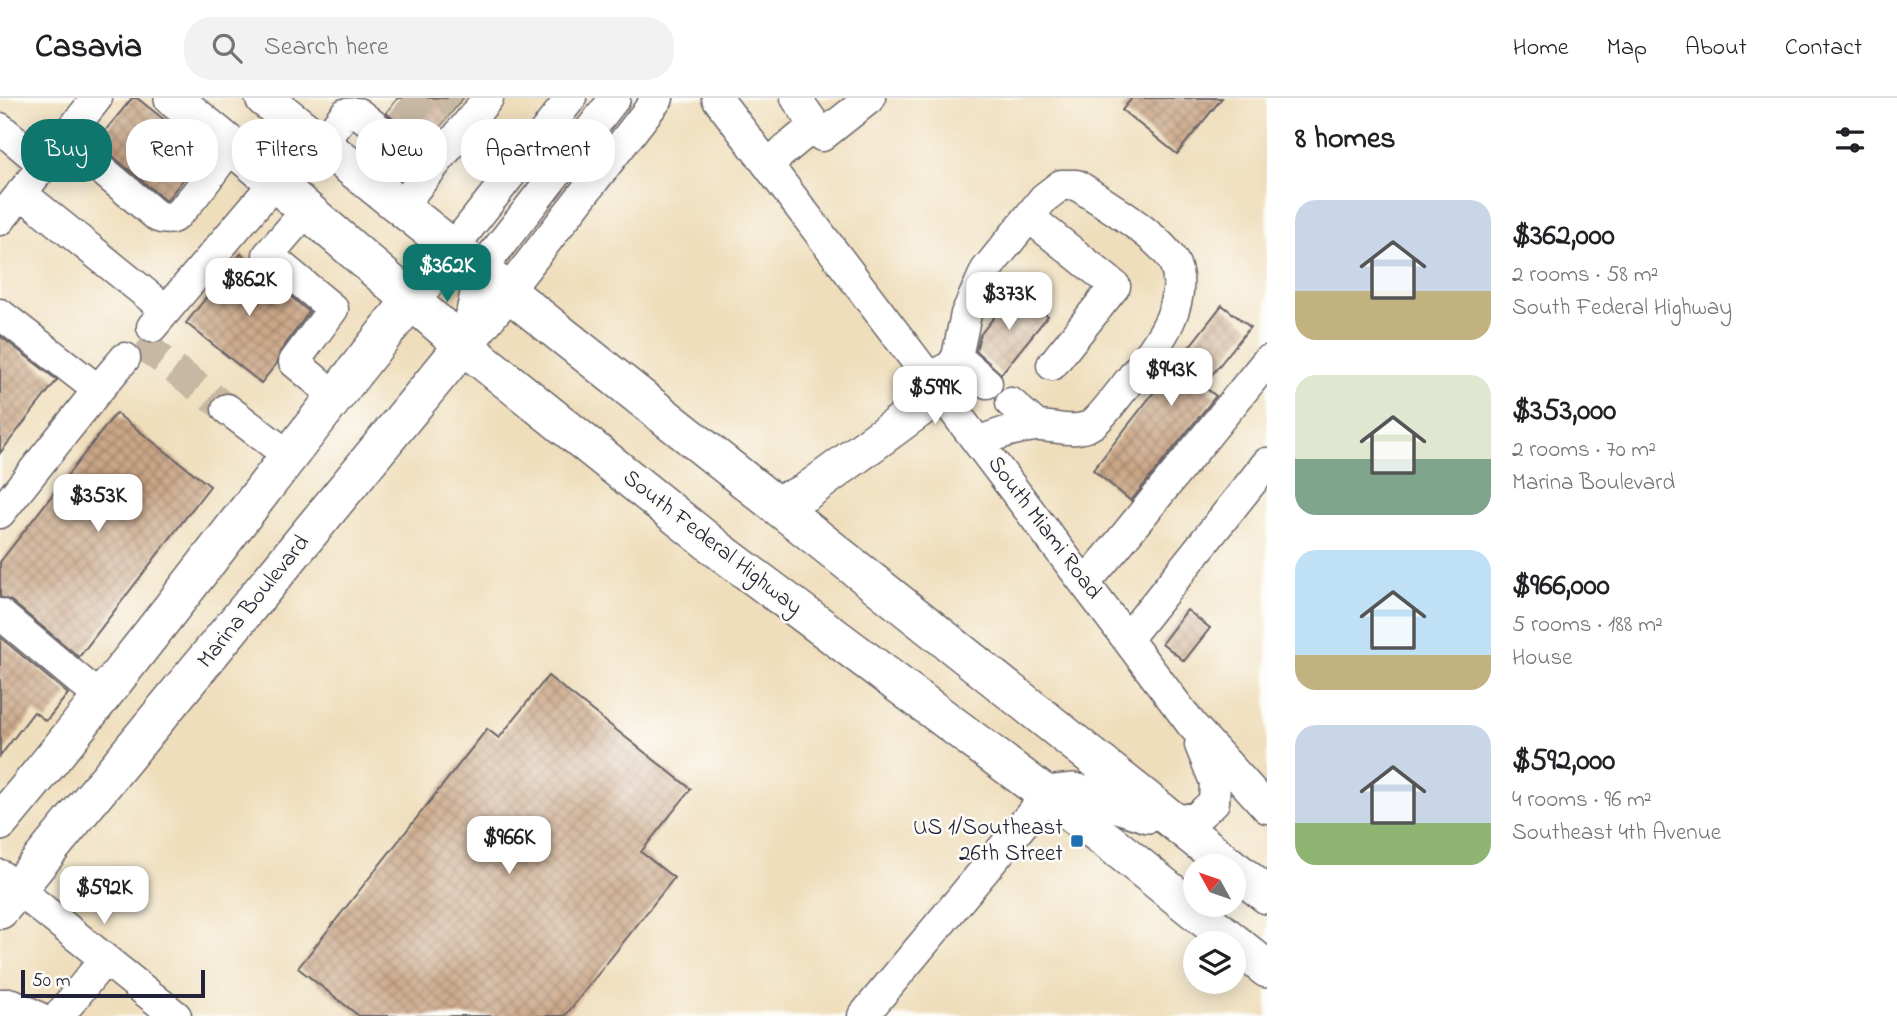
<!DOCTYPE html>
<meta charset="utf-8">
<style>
:root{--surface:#fff;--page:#f2f2f2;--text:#202124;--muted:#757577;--line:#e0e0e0;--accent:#0f766e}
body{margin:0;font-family:"Indie Flower",sans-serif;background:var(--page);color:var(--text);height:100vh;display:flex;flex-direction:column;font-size:26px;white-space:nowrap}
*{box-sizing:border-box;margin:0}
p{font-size:23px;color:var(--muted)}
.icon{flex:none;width:38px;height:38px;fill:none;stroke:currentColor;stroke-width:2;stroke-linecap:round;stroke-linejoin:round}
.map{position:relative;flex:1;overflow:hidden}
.drawer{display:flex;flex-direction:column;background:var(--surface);width:630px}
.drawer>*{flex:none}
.hud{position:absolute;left:21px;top:21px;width:665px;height:63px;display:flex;gap:14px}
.needle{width:46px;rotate:310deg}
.tools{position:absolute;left:1183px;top:756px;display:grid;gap:14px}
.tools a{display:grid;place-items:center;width:63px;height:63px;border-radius:50%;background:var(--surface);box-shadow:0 4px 18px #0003;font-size:35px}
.scale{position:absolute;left:21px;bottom:18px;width:184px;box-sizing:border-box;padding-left:7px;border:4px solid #22223b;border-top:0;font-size:19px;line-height:24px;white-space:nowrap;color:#22223b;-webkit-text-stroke:5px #fdfcf7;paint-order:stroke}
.price{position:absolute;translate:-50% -60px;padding:0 16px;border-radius:14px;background:#fff;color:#222;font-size:23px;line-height:46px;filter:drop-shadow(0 2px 4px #0008)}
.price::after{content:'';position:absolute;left:50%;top:42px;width:21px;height:16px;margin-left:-10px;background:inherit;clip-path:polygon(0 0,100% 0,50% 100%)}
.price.active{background:var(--accent);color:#fff}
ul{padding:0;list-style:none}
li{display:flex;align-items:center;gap:21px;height:175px;padding:0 28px}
li span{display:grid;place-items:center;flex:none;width:196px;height:140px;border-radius:21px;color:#555}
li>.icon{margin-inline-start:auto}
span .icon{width:84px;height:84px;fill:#fffc;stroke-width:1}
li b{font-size:30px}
h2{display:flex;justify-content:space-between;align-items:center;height:84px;padding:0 28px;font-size:30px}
.tag{padding:0 24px;border-radius:28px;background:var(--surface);box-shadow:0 4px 18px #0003;font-size:24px;line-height:63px}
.tag.active{background:var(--accent);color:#fff}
header{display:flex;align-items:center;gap:42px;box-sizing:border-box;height:98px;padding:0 35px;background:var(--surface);border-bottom:2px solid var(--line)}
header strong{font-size:33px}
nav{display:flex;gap:38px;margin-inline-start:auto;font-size:24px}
.search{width:490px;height:63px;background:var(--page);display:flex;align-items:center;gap:18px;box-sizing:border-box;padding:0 24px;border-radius:28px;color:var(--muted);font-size:26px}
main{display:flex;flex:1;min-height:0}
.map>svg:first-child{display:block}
.building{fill:url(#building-cross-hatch)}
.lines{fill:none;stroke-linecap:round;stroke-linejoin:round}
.minor-tunnel{stroke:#c6b8a2;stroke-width:30;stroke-dasharray:30 15;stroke-linecap:butt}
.minor-casing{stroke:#6a6468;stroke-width:33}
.major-casing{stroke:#6a6468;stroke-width:40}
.minor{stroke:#fff;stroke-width:30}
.major{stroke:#fff;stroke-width:37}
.poi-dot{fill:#1f6fb2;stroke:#fdfcf7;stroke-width:2.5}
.labels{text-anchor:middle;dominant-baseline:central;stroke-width:5;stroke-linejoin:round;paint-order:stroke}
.street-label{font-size:23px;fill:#22223b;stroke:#fdfcf7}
.poi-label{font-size:23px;fill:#22223b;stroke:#fdfcf7;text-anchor:end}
</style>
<header>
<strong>Casavia</strong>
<div class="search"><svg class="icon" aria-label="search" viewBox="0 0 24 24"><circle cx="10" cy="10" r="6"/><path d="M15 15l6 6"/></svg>Search here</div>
<nav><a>Home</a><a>Map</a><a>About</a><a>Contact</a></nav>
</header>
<main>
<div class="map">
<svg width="1267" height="918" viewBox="0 0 1267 918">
<defs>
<pattern id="building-cross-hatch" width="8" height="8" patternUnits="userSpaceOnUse" patternTransform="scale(1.75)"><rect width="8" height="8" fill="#caa686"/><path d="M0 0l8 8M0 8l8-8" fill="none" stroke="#a4876f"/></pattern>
</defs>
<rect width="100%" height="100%" fill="#fdfcf7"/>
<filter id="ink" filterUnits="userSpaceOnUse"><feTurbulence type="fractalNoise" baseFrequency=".0143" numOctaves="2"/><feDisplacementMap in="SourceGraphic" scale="14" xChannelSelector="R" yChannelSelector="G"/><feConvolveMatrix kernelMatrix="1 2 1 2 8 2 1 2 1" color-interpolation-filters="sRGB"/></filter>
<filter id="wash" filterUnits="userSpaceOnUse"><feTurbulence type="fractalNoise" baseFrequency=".00686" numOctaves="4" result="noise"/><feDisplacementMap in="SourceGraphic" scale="28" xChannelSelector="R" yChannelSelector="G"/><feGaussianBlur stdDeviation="1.57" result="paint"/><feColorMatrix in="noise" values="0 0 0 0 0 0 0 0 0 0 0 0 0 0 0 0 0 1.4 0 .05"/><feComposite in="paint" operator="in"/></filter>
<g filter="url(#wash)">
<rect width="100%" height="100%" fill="#efdebc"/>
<g id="blocks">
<!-- building -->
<path class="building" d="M132,0h5l68,54 -39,49 -70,-59z
M398,0h65l-37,46 -40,-31z
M1132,0h90l-45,56 -55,-44z
M241,156l68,58 -29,40 -3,11 -16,20 -75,-60z
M1011,198l7,6 5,-6 25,20 -47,58 -25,-23 4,-16z
M1222,207l28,22 -47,59 13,10 -85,105 -38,-31z
M0,238l57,44 -57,73z
M116,315l94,73 -131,171 -68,-56 -11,-4v-35z
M1187,512l23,18 -26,33 -22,-18z
M0,539l68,57 -22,27 -12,-9 -34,44z
M548,578l143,113 -50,63 33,26 -109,138h-206l-61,-48 189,-239 12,9z"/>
</g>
</g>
<g filter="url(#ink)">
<use href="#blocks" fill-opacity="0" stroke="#6a6468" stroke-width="2"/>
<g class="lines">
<!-- minor-tunnel -->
<path class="minor-tunnel" d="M403,0l37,29
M448,0l9,7
M139,244l88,67"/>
<defs>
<path id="minor" d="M717,0l475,627 75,83
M796,0l19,27
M0,30l44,37
M461,33l52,40
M65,41l93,78c6,2 11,3 16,0 15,-11 45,-54 57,-71
M321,46l24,-30 13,-1 73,57
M768,66l47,-39 7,11 48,-38
M21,95l145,117
M400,110l88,-110
M307,112l-39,45 65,54 -39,53 41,34
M1029,119l86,69 -63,79
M0,122l97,-122
M452,151l119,-151
M507,194l151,-194
M0,216l98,76 27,-32
M152,229l123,-145
M465,246l15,-73 135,-173
M957,259l30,26
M930,279l21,-11 6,-9 9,-43 20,-44 58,-72 17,-13h16c25,17 88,54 98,80 13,36 -14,75 -35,102 -9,11 -38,51 -48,57 -16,11 -40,1 -57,2 -20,2 -38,8 -56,16
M1011,305l26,23
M227,311l62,47
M0,415l98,-123
M1085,485l30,-35 152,-187
M0,516l102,85
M1127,541l140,-176
M1172,724l25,-5 17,-15 1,-20 -15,-37
M0,777l176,141
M0,906h13l23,12
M59,918l46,-57
M863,918l184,-221"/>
<path id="major" d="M173,0l91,75 200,173 256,205 388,290 159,128
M264,0l966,768
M774,405l17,-4 15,-7 136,-100
M1047,697l27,-3 26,6 48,16
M0,724c156,-187 299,-384 452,-573
M1234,771l33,26
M0,812l507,-618"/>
</defs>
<!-- minor casing -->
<use href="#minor" class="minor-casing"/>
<!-- major casing -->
<use href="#major" class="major-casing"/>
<!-- minor -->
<use href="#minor" class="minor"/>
<!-- major -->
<use href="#major" class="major"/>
</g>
</g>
<!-- markers -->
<rect class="poi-dot" x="1070" y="736" width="14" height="14" rx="3.5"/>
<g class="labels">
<!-- street labels -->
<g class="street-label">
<text transform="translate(1044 430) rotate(53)">South Miami Road</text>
<text transform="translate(712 445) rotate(38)">South Federal Highway</text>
<text transform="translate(254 504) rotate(-51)">Marina Boulevard</text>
</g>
<!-- poi labels -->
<g class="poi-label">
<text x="1063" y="730">US 1/Southeast<tspan x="1063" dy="26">26th Street</tspan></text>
</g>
</g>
</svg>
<div class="tools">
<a><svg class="needle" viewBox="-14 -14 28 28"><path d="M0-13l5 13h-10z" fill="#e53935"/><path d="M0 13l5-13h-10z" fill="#757577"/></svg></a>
<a><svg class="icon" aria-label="layers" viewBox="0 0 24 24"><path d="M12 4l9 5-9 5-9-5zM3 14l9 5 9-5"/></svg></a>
</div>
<div class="scale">50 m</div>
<b class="price active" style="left:447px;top:206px">$362K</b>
<b class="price" style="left:249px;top:220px">$862K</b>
<b class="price" style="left:1009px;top:234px">$373K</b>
<b class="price" style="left:1171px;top:310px">$943K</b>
<b class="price" style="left:935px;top:328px">$599K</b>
<b class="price" style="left:98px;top:436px">$353K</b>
<b class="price" style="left:509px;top:778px">$966K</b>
<b class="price" style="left:104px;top:828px">$592K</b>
<div class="hud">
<a class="tag active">Buy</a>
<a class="tag">Rent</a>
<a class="tag">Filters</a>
<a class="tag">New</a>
<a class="tag">Apartment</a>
</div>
</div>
<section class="drawer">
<h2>8 homes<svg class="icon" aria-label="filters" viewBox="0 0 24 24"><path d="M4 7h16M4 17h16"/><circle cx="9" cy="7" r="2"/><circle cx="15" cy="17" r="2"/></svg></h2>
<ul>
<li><span style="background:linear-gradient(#c9d6e8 65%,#c2b280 0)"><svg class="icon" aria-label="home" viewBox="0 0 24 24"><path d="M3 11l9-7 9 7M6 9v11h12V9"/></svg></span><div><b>$362,000</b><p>2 rooms · 58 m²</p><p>South Federal Highway</p></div></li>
<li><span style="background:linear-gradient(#dfe7d0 60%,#7fa58c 0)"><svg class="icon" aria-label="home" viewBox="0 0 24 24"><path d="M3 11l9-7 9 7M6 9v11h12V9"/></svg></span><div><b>$353,000</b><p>2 rooms · 70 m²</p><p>Marina Boulevard</p></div></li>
<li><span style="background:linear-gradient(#bfe0f5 75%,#c2b280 0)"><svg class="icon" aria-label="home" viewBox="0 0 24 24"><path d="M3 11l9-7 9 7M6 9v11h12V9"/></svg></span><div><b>$966,000</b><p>5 rooms · 188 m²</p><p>House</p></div></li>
<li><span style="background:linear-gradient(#c9d6e8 70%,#8fb573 0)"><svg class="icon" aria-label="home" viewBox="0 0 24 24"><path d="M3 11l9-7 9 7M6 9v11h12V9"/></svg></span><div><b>$592,000</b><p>4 rooms · 96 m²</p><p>Southeast 4th Avenue</p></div></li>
</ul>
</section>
</main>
